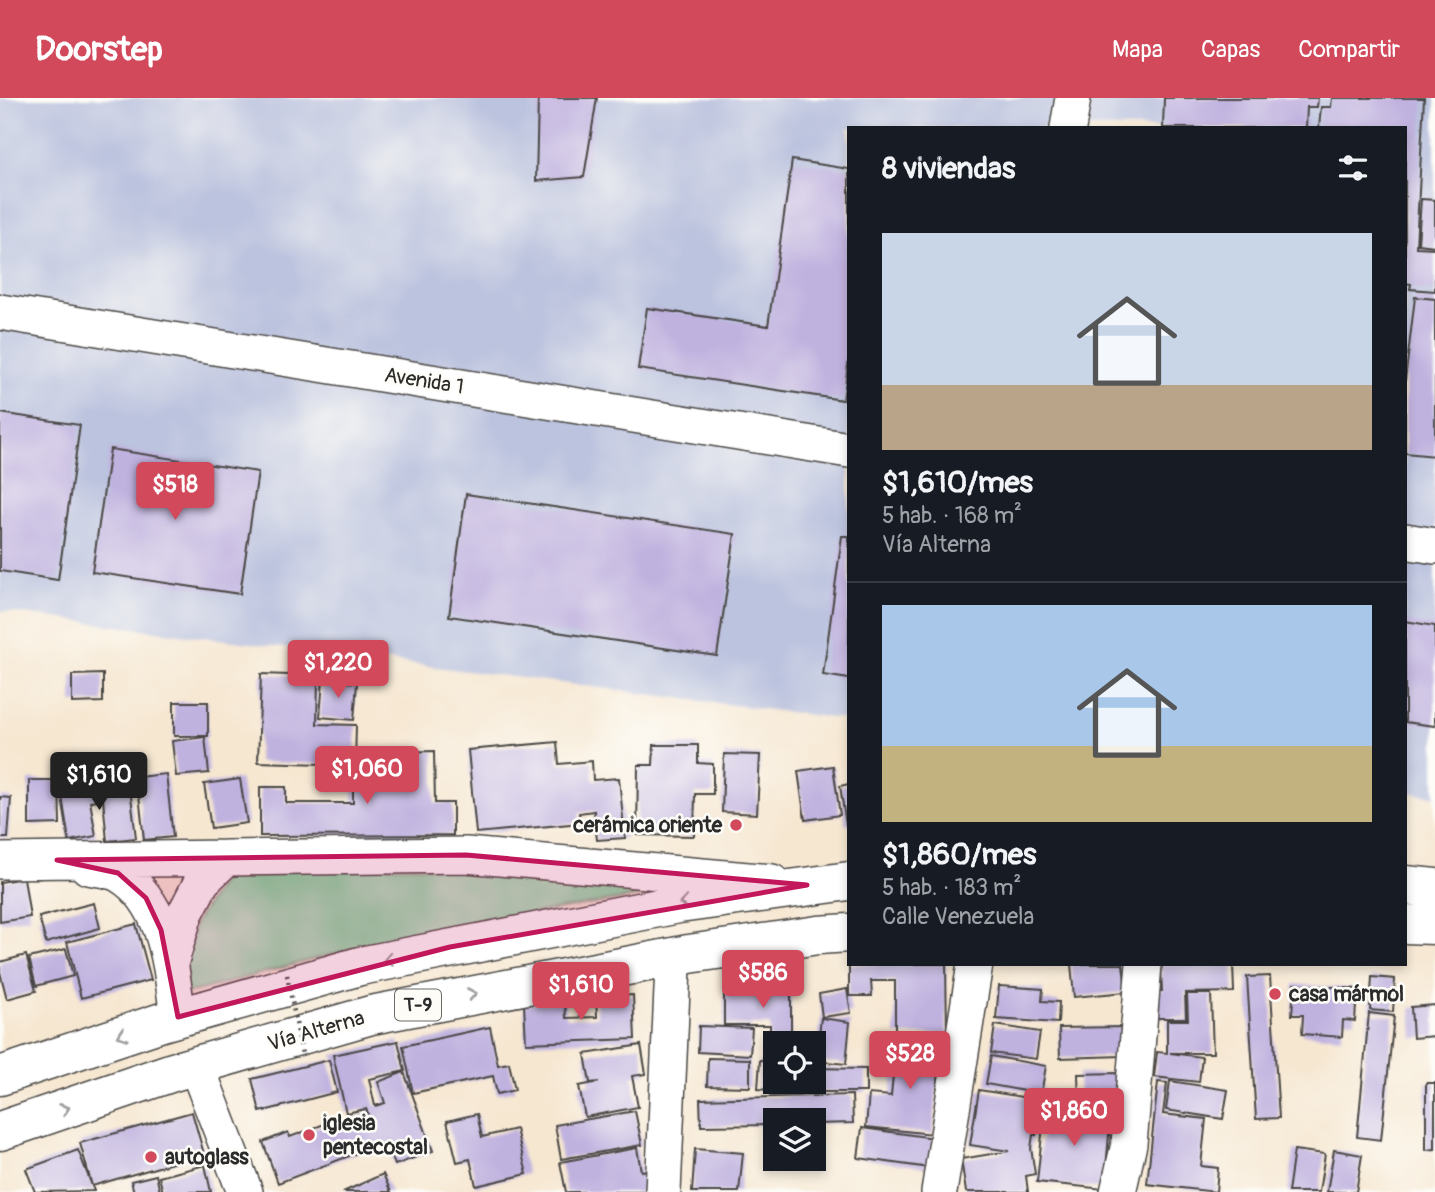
<!DOCTYPE html>
<html lang="es">
<meta charset="utf-8">
<style>
:root{--surface:#171b24;--page:#20242c;--text:#f1f3f6;--muted:#9ea1a6;--line:#363941;--accent:#d1495b}
body{margin:0;font-family:Pangolin,sans-serif;background:var(--page);color:var(--text);height:100vh;display:flex;flex-direction:column;font-size:26px;white-space:nowrap}
*{box-sizing:border-box;margin:0}
p{font-size:23px;color:var(--muted)}
.icon{flex:none;width:38px;height:38px;fill:none;stroke:currentColor;stroke-width:2;stroke-linecap:round;stroke-linejoin:round}
.map{position:relative;flex:1;overflow:hidden}
.sheet{position:absolute;left:847px;top:28px;width:560px;height:840px;display:flex;flex-direction:column;background:var(--surface);border-radius:0px;box-shadow:0 4px 10px #0003}
.sheet>*{flex:none}
.controls{position:absolute;left:763px;top:933px;display:grid;gap:14px}
.controls a{display:grid;place-items:center;width:63px;height:63px;border-radius:0px;background:var(--surface);box-shadow:0 4px 10px #0003;font-size:35px}
.price{position:absolute;translate:-50% -60px;padding:0 16px;border-radius:7px;background:var(--accent);color:#fff;font-size:23px;line-height:46px;filter:drop-shadow(0 2px 4px #0008)}
.price::after{content:'';position:absolute;left:50%;top:42px;width:21px;height:16px;margin-left:-10px;background:inherit;clip-path:polygon(0 0,100% 0,50% 100%)}
.price.selected{background:#222;color:#fff}
ul{padding:0;list-style:none}
li{display:grid;align-content:center;gap:14px;height:371px;padding:0 35px}
li+li{border-top:2px solid var(--line)}
li span{display:grid;place-items:center;height:217px;border-radius:0px;color:#555}
li>.icon{margin-inline-start:auto}
span .icon{width:126px;height:126px;fill:#fffc;stroke-width:1}
li b{font-size:30px}
h2{display:flex;justify-content:space-between;align-items:center;height:84px;padding:0 35px;font-size:30px}
header{display:flex;align-items:center;gap:42px;box-sizing:border-box;height:98px;padding:0 35px;background:var(--accent);color:#fff}
header strong{font-size:33px}
nav{display:flex;gap:38px;margin-inline-start:auto;font-size:24px}
.map>svg:first-child{display:block}
.industrial{fill:#bcc3de}
.green{fill:#7ed89e;stroke:#548264;stroke-width:2}
.building{fill:#c0b2df}
.lines{fill:none;stroke-linecap:round;stroke-linejoin:round}
.minor-casing{stroke:#494744;stroke-width:38}
.highway-casing{stroke:#494744;stroke-width:41}
.minor{stroke:#fff;stroke-width:35}
.highway{stroke:#fff;stroke-width:38}
.path-bridge{stroke:#494744;stroke-width:4.5;stroke-dasharray:2 5;stroke-linecap:butt}
.oneway{stroke:#a0a0a0}
.marked{fill:#c2185b;fill-opacity:0.2;stroke:#c2185b;stroke-width:5;stroke-linejoin:round}
.poi-dot{fill:#d1495b;stroke:#fdfcf7;stroke-width:2.5}
.labels{text-anchor:middle;dominant-baseline:central;stroke-width:5;stroke-linejoin:round;paint-order:stroke}
.shield{fill:#fdfcf7;stroke:#6a6a68;stroke-width:2}
.shield-label{font-size:19px;font-weight:bold;fill:#2b2b2b}
.street-label{font-size:21px;fill:#2b2b2b;stroke:#fdfcf7}
.poi-label{font-size:21px;font-weight:bold;fill:#2b2b2b;stroke:#fdfcf7;text-anchor:start}
</style>
<header>
<strong>Doorstep</strong>
<nav><a>Mapa</a><a>Capas</a><a>Compartir</a></nav>
</header>
<div class="map">
<svg width="1435" height="1094" viewBox="0 0 1435 1094">
<rect width="100%" height="100%" fill="#fdfcf7"/>
<filter id="ink" filterUnits="userSpaceOnUse"><feTurbulence type="fractalNoise" baseFrequency=".0143" numOctaves="2"/><feDisplacementMap in="SourceGraphic" scale="14" xChannelSelector="R" yChannelSelector="G"/><feConvolveMatrix kernelMatrix="1 2 1 2 8 2 1 2 1" color-interpolation-filters="sRGB"/></filter>
<filter id="wash" filterUnits="userSpaceOnUse"><feTurbulence type="fractalNoise" baseFrequency=".00686" numOctaves="4" result="noise"/><feDisplacementMap in="SourceGraphic" scale="28" xChannelSelector="R" yChannelSelector="G"/><feGaussianBlur stdDeviation="1.57" result="paint"/><feColorMatrix in="noise" values="0 0 0 0 0 0 0 0 0 0 0 0 0 0 0 0 0 1.4 0 .05"/><feComposite in="paint" operator="in"/></filter>
<g filter="url(#wash)">
<rect width="100%" height="100%" fill="#f6e7d1"/>
<!-- industrial -->
<path class="industrial" d="M0,0h1435v698l-30,-4v-664h-556v592l-849,-109z"/>
<!-- green -->
<path class="green" d="M415,768l144,13 103,14 -251,40 -226,61 1,-33 10,-40 33,-51z"/>
<g id="blocks">
<!-- building -->
<path class="building" d="M538,0h59l-13,79 -48,4z
M1164,0h154l-1,9h-10l-1,21h-143z
M1332,0h92l-8,149 19,1v43l-25,-2 1,-5 -6,-1v-155h-86l2,-21h10z
M792,62l57,9v189l-6,42 -205,-31 9,-61 121,18z
M1421,101l14,1v46l-17,-2z
M1415,199l20,2v157l-30,-3v-72z
M0,315l80,12 -22,155 -58,-9z
M110,351l148,23 -18,122 -148,-22z
M466,396l269,40 -18,122 -268,-40z
M842,438h7v143l-26,-4z
M1405,523l30,5v100l-30,-4z
M103,576v28l-31,1v-28z
M261,576l57,2 -1,48 39,1 -1,40 -97,-3z
M323,582l34,3 -3,37 -34,-3z
M174,604h34v34h-34z
M205,639l4,36 -33,3 -4,-35z
M557,644l2,22 33,-3 1,19 26,-2 6,60 -28,2 -3,-29 -15,2 1,10 -104,10 -8,-83z
M654,647h44v18l15,1v30h-18l-1,42 -57,-1 1,-70h15z
M434,653l1,52h18v32l-193,1v-49h26v16h67v-33h46v-18z
M724,656l36,1 -3,59 -35,-2z
M833,668l7,49 -35,5 -7,-49z
M166,676l7,63 -29,3 -7,-63z
M240,681l7,44 -36,5 -7,-44z
M29,682h30l1,44 -31,1z
M100,685l1,8 29,-3 6,50 -29,3 -4,-42 -13,2 6,35 -27,5 -8,-51z
M849,686v41h-3l-6,-39z
M0,699l11,1 -3,40h-8z
M24,780l6,39 -30,5v-40z
M94,805l6,25 -54,15 -7,-26z
M136,826l15,56 -70,18 -14,-56z
M66,851l7,27 -37,10 -7,-28z
M26,857l10,36 -29,8 -7,-27v-10z
M849,866h97l1,70 -52,1v-54h-24l1,15h-23z
M1071,866h52l3,28 -52,5z
M1161,866h72l1,28 -49,1 1,25h-34l-1,-27h11z
M1270,878l9,142 -23,1 -9,-142z
M769,879h22v66h-16v16h-5v-34h-46v-34h45z
M1372,879l23,2 -2,33 -23,-2z
M1294,886l63,5 -2,32 -12,-1 -1,17 -40,-3 1,-19h-11z
M999,888l44,3 -1,12 17,1 -1,21 -62,-4z
M847,891l4,24 -29,4 -3,-23z
M1187,896h24l2,59h-43l32,4 -3,25 -45,-5 3,-25 10,1v-33h21z
M633,897l2,44 -109,4 -2,-39 41,-2 1,16 31,-1 -1,-20z
M1435,907v31l-22,2 -2,-31z
M1369,915l25,3 -13,124 -24,-3z
M821,920l29,4 -4,42 -30,-3z
M995,927l45,7 -4,27 -45,-6z
M699,928l53,2 -2,27 -52,-3z
M490,929l8,38 11,-2 6,27 -18,4 -4,-18 -80,17 -10,-47z
M1122,929l1,29 -63,2 -1,-30z
M398,943l7,30 -36,8 6,27 10,-3 -7,-21 26,-10 29,79 -38,14 -9,-23 -108,41 -15,-41 25,-10 2,5 45,-17 2,5 31,-12 -2,-4 -20,4 -13,-58z
M896,946l52,5 -2,22 -7,-1 -6,64 -67,-7 3,-33 22,2z
M641,947l5,29 -14,2 6,31 -53,10 -6,-31 20,-4 -9,1 -5,-29z
M991,958l55,10 -5,28 -55,-10z
M708,960l42,1v28l-43,-1z
M329,962l8,32 -77,20 -8,-33z
M760,962l15,1v21h29l-1,11 -45,-4z
M814,970l52,1v23h-59v-10h7z
M1118,975l1,30 -40,1 -1,-30z
M1170,983l58,9 -5,29 -57,-9z
M1158,984l9,1 -4,31 43,5 -5,47 17,2 -2,24 -69,-8z
M1426,985h9v66l-9,1z
M979,992l62,10 -5,35h-3l-2,13 4,26 -9,2 2,16h-62l-5,-33 48,-8 -39,-6z
M852,997l1,28 -39,1v-4h-39v5l-74,1 -1,-27z
M1045,1008l66,7 -7,76 -67,-7z
M635,1013l7,34 -81,14 -6,-34z
M192,1014l12,42 -112,32 -12,-43z
M477,1016l5,23 34,-8 11,45 -51,12 -6,-27 -13,3 -10,-41z
M862,1030l72,10 -4,30 -72,-10z
M637,1050l4,23 7,-1 4,22h-86l-6,-30z
M695,1051l48,4 -4,39h-47z
M78,1052l16,41 -59,1 -9,-23z
M1294,1052l31,4 -6,38h-31z
M1334,1052l28,5 -6,37h-29z
M205,1067l6,27h-48l-4,-15z
M383,1076l8,18h-48z
M156,1077l4,17h-26l-3,-11z"/>
</g>
</g>
<g filter="url(#ink)">
<use href="#blocks" fill-opacity="0" stroke="#494744" stroke-width="2"/>
<g class="lines">
<defs>
<path id="minor" d="M1068,30l5,-30
M0,214l849,138
M1405,443l30,5
M0,763l466,-6 306,27
M88,769c9,2 24,3 32,8 47,28 51,93 58,142
M170,866l15,-50 17,-33 24,-23
M196,967l49,127
M663,1094l10,-225 -2,-10
M939,1094l36,-228
M1118,1094l11,-48 15,-180"/>
<path id="highway" d="M1405,787l30,3
M1405,826l30,1
M0,978l162,-54 198,-56 319,-62 170,-23
M0,1033l173,-59 198,-57 318,-61 129,-19 31,-2"/>
</defs>
<!-- minor casing -->
<use href="#minor" class="minor-casing"/>
<!-- highway casing -->
<use href="#highway" class="highway-casing"/>
<!-- minor -->
<use href="#minor" class="minor"/>
<!-- highway -->
<use href="#highway" class="highway"/>
<!-- path-bridge -->
<path class="path-bridge" d="M287,877l15,79"/>
</g>
<!-- one-way arrows -->
<defs><path id="oneway-chevron" d="M-2-3.5L2.5 0L-2 3.5" fill="none" stroke-width="1.6" stroke-linecap="round" stroke-linejoin="round" transform="scale(1.75)"/></defs>
<g class="oneway">
<use href="#oneway-chevron" transform="translate(684 805) rotate(171)"/>
<use href="#oneway-chevron" transform="translate(388 862) rotate(168)"/>
<use href="#oneway-chevron" transform="translate(472 896) rotate(-10)"/>
<use href="#oneway-chevron" transform="translate(122 937) rotate(162)"/>
<use href="#oneway-chevron" transform="translate(65 1011) rotate(-19)"/>
</g>
</g>
<!-- marked area -->
<path class="marked" d="M466,757l341,30 -357,62 -272,70 -17,-87 -15,-32 -28,-25 -61,-13z"/>
<!-- markers -->
<g class="poi-dot">
<circle cx="736" cy="727" r="7"/>
<circle cx="1275" cy="896" r="7"/>
<circle cx="309" cy="1037" r="7"/>
<circle cx="151" cy="1059" r="7"/>
</g>
<g class="labels">
<!-- shield labels -->
<rect class="shield" x="395" y="891.5" width="46" height="31" rx="5"/>
<g class="shield-label">
<text x="418" y="907">T-9</text>
</g>
<!-- street labels -->
<g class="street-label">
<text transform="translate(424 283) rotate(9)">Avenida 1</text>
<text transform="translate(316 933) rotate(-16)">Vía Alterna</text>
</g>
<!-- poi labels -->
<g class="poi-label">
<text x="722" y="727" text-anchor="end">cerámica oriente</text>
<text x="1289" y="896">casa mármol</text>
<text x="323" y="1025">iglesia<tspan x="323" dy="24">pentecostal</tspan></text>
<text x="165" y="1059">autoglass</text>
</g>
</g>
</svg>
<div class="controls">
<a><svg class="icon" aria-label="locate" viewBox="0 0 24 24"><circle cx="12" cy="12" r="6"/><path d="M12 2v4M12 18v4M2 12h4M18 12h4"/></svg></a>
<a><svg class="icon" aria-label="layers" viewBox="0 0 24 24"><path d="M12 4l9 5-9 5-9-5zM3 14l9 5 9-5"/></svg></a>
</div>
<b class="price" style="left:175px;top:424px">$518</b>
<b class="price" style="left:338px;top:602px">$1,220</b>
<b class="price" style="left:367px;top:708px">$1,060</b>
<b class="price selected" style="left:99px;top:714px">$1,610</b>
<b class="price" style="left:763px;top:912px">$586</b>
<b class="price" style="left:581px;top:924px">$1,610</b>
<b class="price" style="left:910px;top:993px">$528</b>
<b class="price" style="left:1074px;top:1050px">$1,860</b>
<section class="sheet">
<h2>8 viviendas<svg class="icon" aria-label="filters" viewBox="0 0 24 24"><path d="M4 7h16M4 17h16"/><circle cx="9" cy="7" r="2"/><circle cx="15" cy="17" r="2"/></svg></h2>
<ul>
<li><span style="background:linear-gradient(#c9d6e8 70%,#b9a48a 0)"><svg class="icon" aria-label="home" viewBox="0 0 24 24"><path d="M3 11l9-7 9 7M6 9v11h12V9"/></svg></span><div><b>$1,610/mes</b><p>5 hab. · 168 m²</p><p>Vía Alterna</p></div></li>
<li><span style="background:linear-gradient(#a9c7e8 65%,#c2b280 0)"><svg class="icon" aria-label="home" viewBox="0 0 24 24"><path d="M3 11l9-7 9 7M6 9v11h12V9"/></svg></span><div><b>$1,860/mes</b><p>5 hab. · 183 m²</p><p>Calle Venezuela</p></div></li>
</ul>
</section>
</div>
